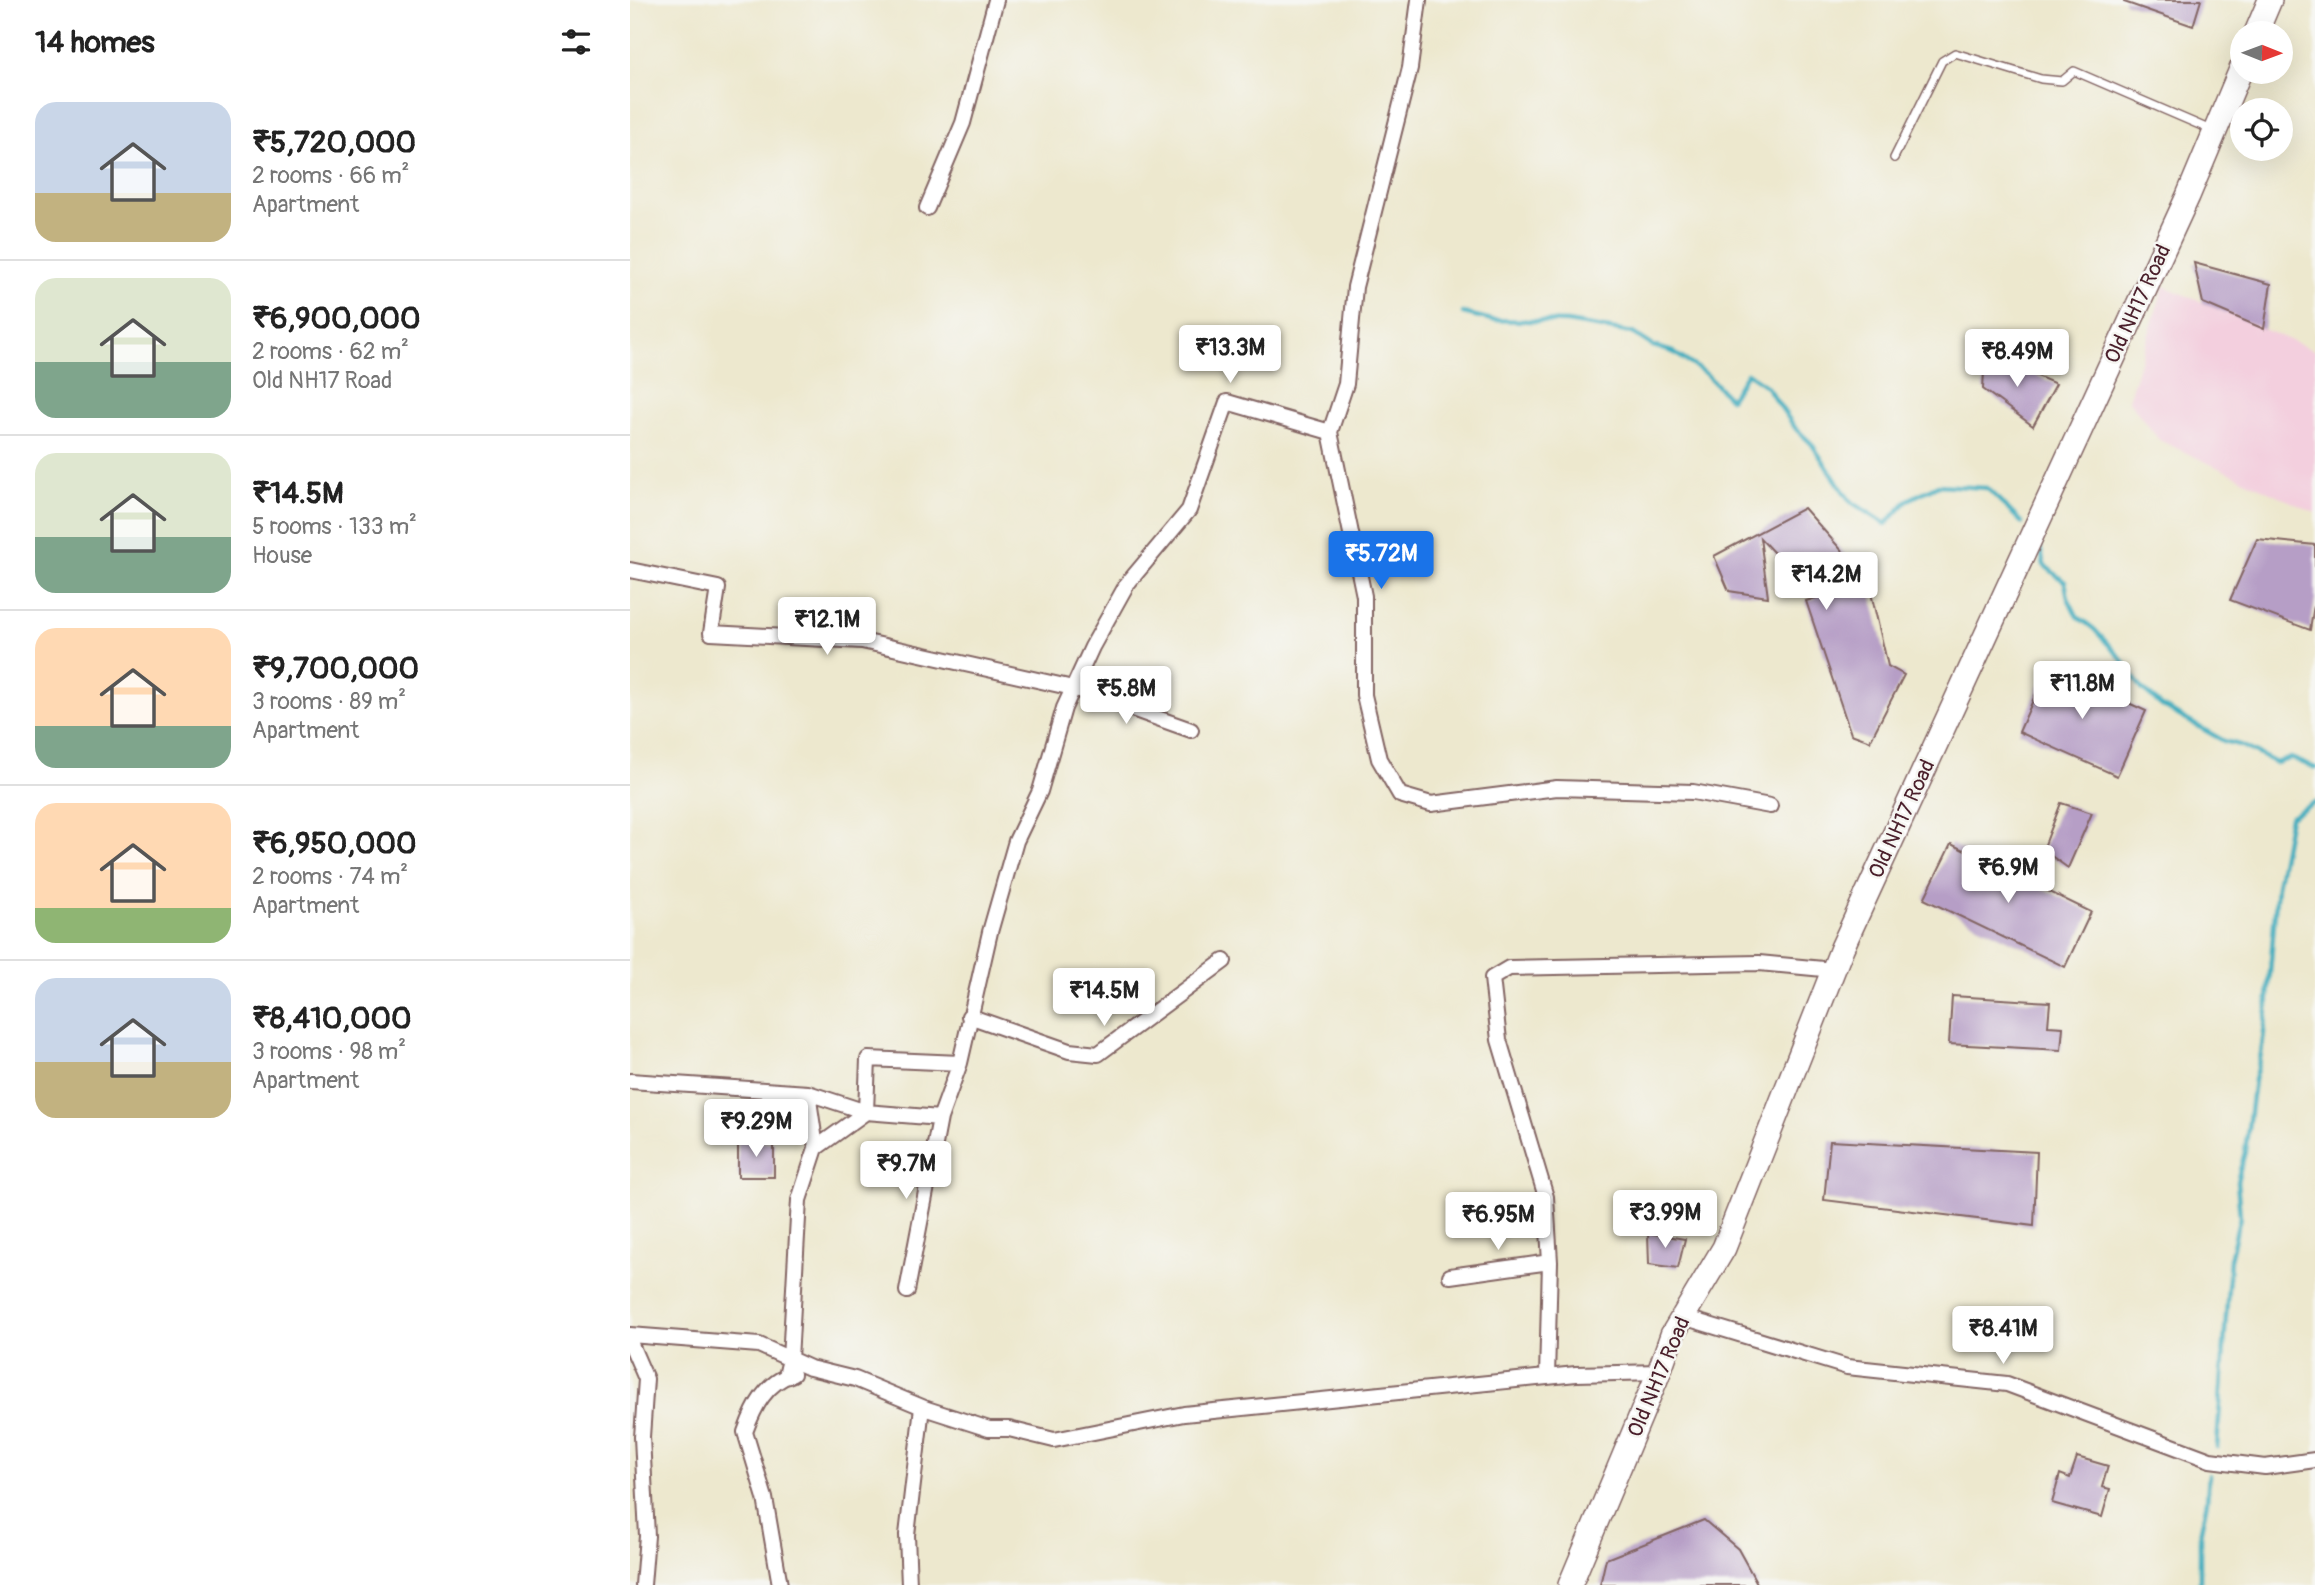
<!DOCTYPE html>
<meta charset="utf-8">
<style>
:root{--surface:#fff;--page:#f6f6f6;--text:#222;--muted:#767676;--line:#e0e0e0;--accent:#1a73e8}
body{margin:0;font-family:Pangolin,sans-serif;background:var(--page);color:var(--text);height:100vh;display:flex;flex-direction:column;font-size:26px;white-space:nowrap}
*{box-sizing:border-box;margin:0}
p{font-size:23px;color:var(--muted)}
.icon{flex:none;width:38px;height:38px;fill:none;stroke:currentColor;stroke-width:2;stroke-linecap:round;stroke-linejoin:round}
.map{position:relative;flex:1;overflow:hidden}
.side{display:flex;flex-direction:column;background:var(--surface);width:630px}
.side>*{flex:none}
.needle{width:46px;rotate:91deg}
.tools{position:absolute;left:1600px;top:21px;display:grid;gap:14px}
.tools a{display:grid;place-items:center;width:63px;height:63px;border-radius:50%;background:var(--surface);box-shadow:0 7px 28px #0002;font-size:35px}
.price{position:absolute;translate:-50% -60px;padding:0 16px;border-radius:7px;background:#fff;color:#222;font-size:23px;line-height:46px;filter:drop-shadow(0 2px 4px #0008)}
.price::after{content:'';position:absolute;left:50%;top:42px;width:21px;height:16px;margin-left:-10px;background:inherit;clip-path:polygon(0 0,100% 0,50% 100%)}
.price.current{background:var(--accent);color:#fff}
ul{padding:0;list-style:none}
li{display:flex;align-items:center;gap:21px;height:175px;padding:0 35px}
li+li{border-top:2px solid var(--line)}
li span{display:grid;place-items:center;flex:none;width:196px;height:140px;border-radius:21px;color:#555}
li>.icon{margin-inline-start:auto}
span .icon{width:84px;height:84px;fill:#fffc;stroke-width:1}
li b{font-size:30px}
h2{display:flex;justify-content:space-between;align-items:center;height:84px;padding:0 35px;font-size:30px}
main{display:flex;flex:1;min-height:0}
.map>svg:first-child{display:block}
.built{fill:#f3cfde}
.lines{fill:none;stroke-linecap:round;stroke-linejoin:round}
.stream{stroke:#42aebf;stroke-width:4.5}
.building{fill:#b69ec6}
.lane-casing{stroke:#836564;stroke-width:10}
.street-casing{stroke:#836564;stroke-width:18}
.primary-casing{stroke:#836564;stroke-width:26}
.lane{stroke:#fff;stroke-width:7}
.street{stroke:#fff;stroke-width:14}
.primary{stroke:#fff;stroke-width:23}
.labels{text-anchor:middle;dominant-baseline:central;stroke-width:5;stroke-linejoin:round;paint-order:stroke}
.street-label{font-size:21px;fill:#4a1f2b;stroke:#f6f6f2}
</style>
<main>
<section class="side">
<h2>14 homes<svg class="icon" aria-label="filters" viewBox="0 0 24 24"><path d="M4 7h16M4 17h16"/><circle cx="9" cy="7" r="2"/><circle cx="15" cy="17" r="2"/></svg></h2>
<ul>
<li><span style="background:linear-gradient(#c9d6e8 65%,#c2b280 0)"><svg class="icon" aria-label="home" viewBox="0 0 24 24"><path d="M3 11l9-7 9 7M6 9v11h12V9"/></svg></span><div><b>₹5,720,000</b><p>2 rooms · 66 m²</p><p>Apartment</p></div></li>
<li><span style="background:linear-gradient(#dfe7d0 60%,#7fa58c 0)"><svg class="icon" aria-label="home" viewBox="0 0 24 24"><path d="M3 11l9-7 9 7M6 9v11h12V9"/></svg></span><div><b>₹6,900,000</b><p>2 rooms · 62 m²</p><p>Old NH17 Road</p></div></li>
<li><span style="background:linear-gradient(#dfe7d0 60%,#7fa58c 0)"><svg class="icon" aria-label="home" viewBox="0 0 24 24"><path d="M3 11l9-7 9 7M6 9v11h12V9"/></svg></span><div><b>₹14.5M</b><p>5 rooms · 133 m²</p><p>House</p></div></li>
<li><span style="background:linear-gradient(#ffd9b3 70%,#7fa58c 0)"><svg class="icon" aria-label="home" viewBox="0 0 24 24"><path d="M3 11l9-7 9 7M6 9v11h12V9"/></svg></span><div><b>₹9,700,000</b><p>3 rooms · 89 m²</p><p>Apartment</p></div></li>
<li><span style="background:linear-gradient(#ffd9b3 75%,#8fb573 0)"><svg class="icon" aria-label="home" viewBox="0 0 24 24"><path d="M3 11l9-7 9 7M6 9v11h12V9"/></svg></span><div><b>₹6,950,000</b><p>2 rooms · 74 m²</p><p>Apartment</p></div></li>
<li><span style="background:linear-gradient(#c9d6e8 60%,#c2b280 0)"><svg class="icon" aria-label="home" viewBox="0 0 24 24"><path d="M3 11l9-7 9 7M6 9v11h12V9"/></svg></span><div><b>₹8,410,000</b><p>3 rooms · 98 m²</p><p>Apartment</p></div></li>
</ul>
</section>
<div class="map">
<svg width="1685" height="1585" viewBox="0 0 1685 1585">
<rect width="100%" height="100%" fill="#f6f6f2"/>
<filter id="ink" filterUnits="userSpaceOnUse"><feTurbulence type="fractalNoise" baseFrequency=".0143" numOctaves="2"/><feDisplacementMap in="SourceGraphic" scale="14" xChannelSelector="R" yChannelSelector="G"/><feConvolveMatrix kernelMatrix="1 2 1 2 8 2 1 2 1" color-interpolation-filters="sRGB"/></filter>
<filter id="wash" filterUnits="userSpaceOnUse"><feTurbulence type="fractalNoise" baseFrequency=".00686" numOctaves="4" result="noise"/><feDisplacementMap in="SourceGraphic" scale="28" xChannelSelector="R" yChannelSelector="G"/><feGaussianBlur stdDeviation="1.57" result="paint"/><feColorMatrix in="noise" values="0 0 0 0 0 0 0 0 0 0 0 0 0 0 0 0 0 1.4 0 .05"/><feComposite in="paint" operator="in"/></filter>
<g filter="url(#wash)">
<rect width="100%" height="100%" fill="#ede8ce"/>
<!-- built -->
<path class="built" d="M1534,286l151,65v162l-156,-73 -31,-40z"/>
<g class="lines">
<!-- stream -->
<path class="stream" d="M833,313l29,7 75,2 66,11 20,13 20,6 33,22 24,25 17,-26 19,13 30,43 15,14 39,58 36,23 22,-24 30,-15 49,3 35,35
M1409,542l5,23 21,17 3,16 9,18 17,13 25,27 23,33 20,17 62,35 19,5 33,17 15,-5 24,10
M1587,1447l13,-188 10,-42 -3,-36 8,-29 9,-72 7,-26 6,-44 10,-124 13,-69 25,-15
M1570,1585v-50l7,-34 2,-26"/>
</g>
<g id="blocks">
<!-- building -->
<path class="building" d="M1494,0h77l-8,26 -69,-24z
M1564,263l77,21 -7,45 -61,-26z
M1355,354l71,30 -23,42 -50,-37z
M1174,508l64,72 20,86 16,9 -34,66 -19,-7 -45,-133 10,-3 -56,-60 8,59 -39,-6 -15,-35z
M1627,539l58,6v54l-5,31 -80,-30z
M1418,666l98,45 -29,65 -98,-44z
M1431,803l31,10 -24,55 -25,-18z
M1321,844l140,68 -26,55 -141,-68z
M1322,996l98,6 -2,24 15,1 -2,23 -112,-6z
M108,1141l36,1v35h-36z
M1200,1141l207,11 -3,74 -210,-26z
M1018,1233l37,6 -7,29 -29,-4z
M1447,1457l31,9 -6,21 8,2 -8,28 -50,-14 8,-29 10,4z
M1074,1520l34,29 20,36h-158l6,-26z"/>
</g>
</g>
<g filter="url(#ink)">
<use href="#blocks" fill-opacity="0" stroke="#836564" stroke-width="2"/>
<g class="lines">
<defs>
<path id="lane" d="M1264,158l48,-97 13,-8 86,26 21,2 12,-10 137,59"/>
<path id="street" d="M297,208l36,-85 33,-123
M700,432l34,164v99l15,64 21,36 31,9 126,-16 136,4 77,14
M0,570l88,18 -7,45 151,8 211,47 118,42
M339,1016l100,35 29,3 126,-93
M0,1081l178,12 58,19 2,-53 92,4 30,-131 26,-91 24,-50 24,-83 28,-61 35,-63 62,-74 38,-108 103,30 16,-48 9,-97 55,-219 9,-68
M186,1148l50,-36 74,6 20,-55
M820,1276l100,-14
M277,1291l33,-173
M1053,1317l164,50 160,17 203,76 55,7 50,-7
M0,1335l129,10 51,23 45,11 72,30 62,20h20l45,11 130,-26 392,-40 83,-2
M0,1342l16,37 -4,58 5,99 -4,49
M156,1376l4,-17 9,-159 17,-52 -8,-55
M917,1377l3,-115 -4,-65 -47,-157 -7,-62 17,-10 250,-5 75,7
M150,1585l-15,-87 -20,-66c9,-25 21,-50 48,-58
M279,1585l-2,-50 15,-128"/>
<path id="primary" d="M1626,33l14,-33
M940,1585l89,-213 13,-37 52,-87 118,-300 346,-752 54,-129"/>
</defs>
<!-- lane casing -->
<use href="#lane" class="lane-casing"/>
<!-- street casing -->
<use href="#street" class="street-casing"/>
<!-- primary casing -->
<use href="#primary" class="primary-casing"/>
<!-- lane -->
<use href="#lane" class="lane"/>
<!-- street -->
<use href="#street" class="street"/>
<!-- primary -->
<use href="#primary" class="primary"/>
</g>
</g>
<g class="labels">
<!-- street labels -->
<g class="street-label">
<text transform="translate(1508 304) rotate(-65)">Old NH17 Road</text>
<text transform="translate(1272 819) rotate(-65)">Old NH17 Road</text>
<text transform="translate(1029 1377) rotate(-67)">Old NH17 Road</text>
</g>
</g>
</svg>
<div class="tools">
<a><svg class="needle" viewBox="-14 -14 28 28"><path d="M0-13l5 13h-10z" fill="#e53935"/><path d="M0 13l5-13h-10z" fill="#767676"/></svg></a>
<a><svg class="icon" aria-label="locate" viewBox="0 0 24 24"><circle cx="12" cy="12" r="6"/><path d="M12 2v4M12 18v4M2 12h4M18 12h4"/></svg></a>
</div>
<b class="price" style="left:600px;top:385px">₹13.3M</b>
<b class="price" style="left:1387px;top:389px">₹8.49M</b>
<b class="price current" style="left:751px;top:591px">₹5.72M</b>
<b class="price" style="left:1196px;top:612px">₹14.2M</b>
<b class="price" style="left:197px;top:657px">₹12.1M</b>
<b class="price" style="left:1452px;top:721px">₹11.8M</b>
<b class="price" style="left:496px;top:726px">₹5.8M</b>
<b class="price" style="left:1378px;top:905px">₹6.9M</b>
<b class="price" style="left:474px;top:1028px">₹14.5M</b>
<b class="price" style="left:126px;top:1159px">₹9.29M</b>
<b class="price" style="left:276px;top:1201px">₹9.7M</b>
<b class="price" style="left:1035px;top:1250px">₹3.99M</b>
<b class="price" style="left:868px;top:1252px">₹6.95M</b>
<b class="price" style="left:1373px;top:1366px">₹8.41M</b>
</div>
</main>
